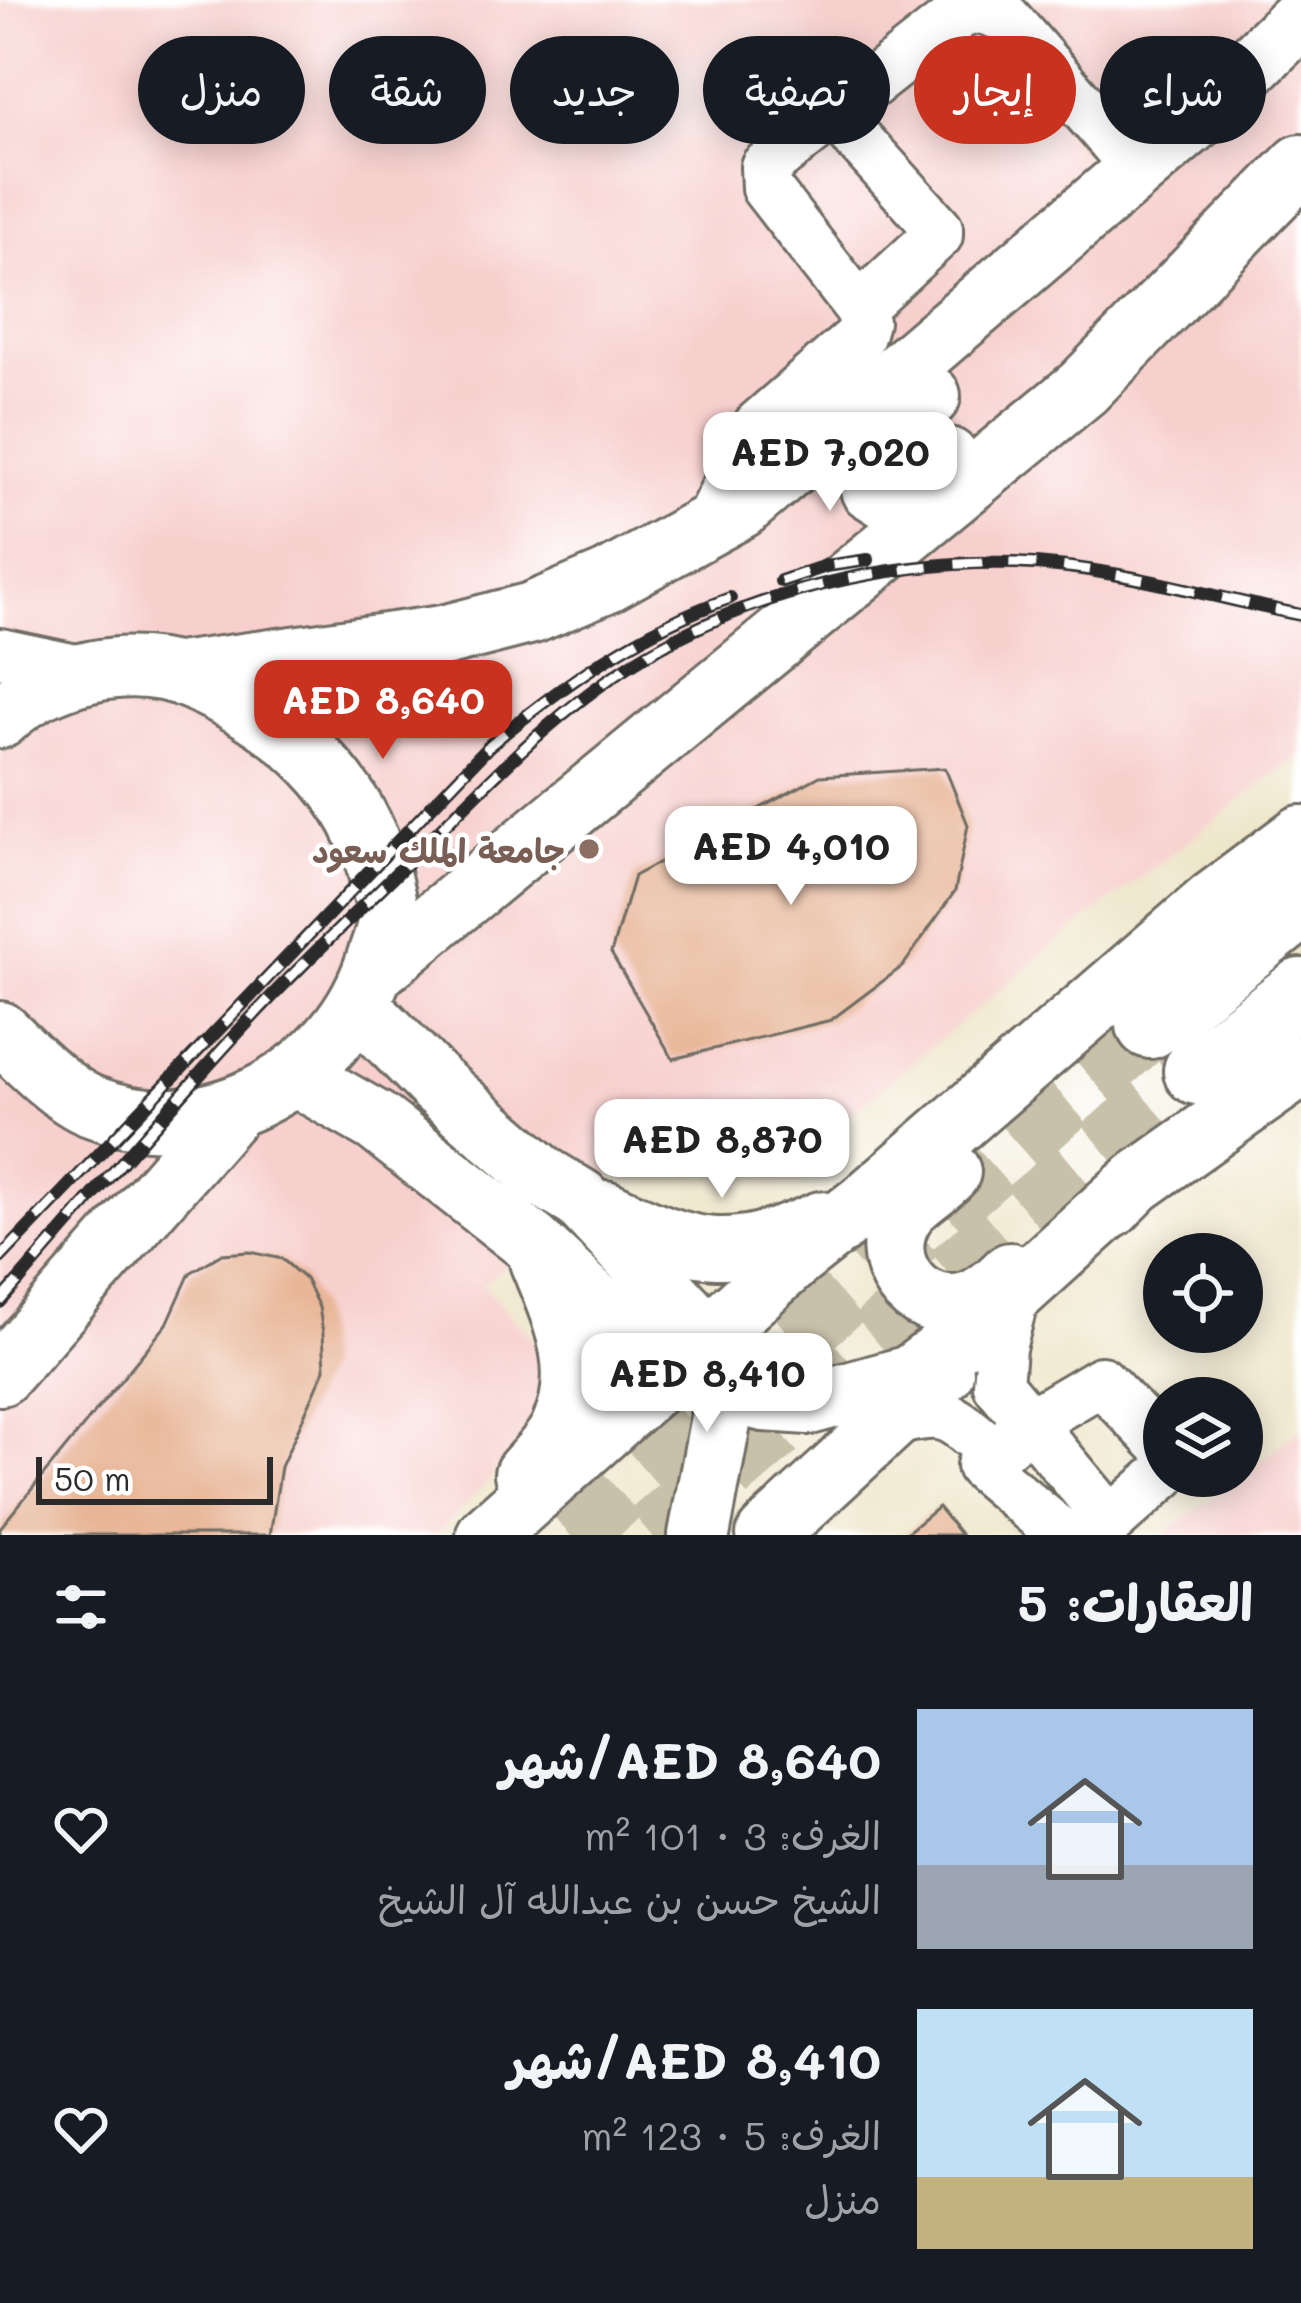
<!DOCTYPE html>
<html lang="ar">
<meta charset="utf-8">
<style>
:root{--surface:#171b24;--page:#242831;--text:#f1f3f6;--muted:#9ea1a6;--accent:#c8321e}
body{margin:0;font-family:Mali,"Playpen Sans Arabic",sans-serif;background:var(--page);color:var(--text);direction:rtl;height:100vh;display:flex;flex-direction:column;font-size:45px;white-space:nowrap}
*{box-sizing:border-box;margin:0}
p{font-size:39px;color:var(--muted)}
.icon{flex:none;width:66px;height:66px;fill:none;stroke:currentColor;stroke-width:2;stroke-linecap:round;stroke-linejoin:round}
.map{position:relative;height:1535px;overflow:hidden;direction:ltr}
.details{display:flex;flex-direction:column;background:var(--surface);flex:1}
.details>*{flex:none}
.top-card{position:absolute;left:36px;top:36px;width:1230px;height:108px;direction:rtl;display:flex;gap:24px}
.controls{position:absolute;left:1143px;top:1233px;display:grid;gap:24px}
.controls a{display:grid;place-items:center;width:120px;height:120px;border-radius:50%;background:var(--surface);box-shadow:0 6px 30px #0003;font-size:60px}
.scale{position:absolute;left:36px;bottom:30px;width:237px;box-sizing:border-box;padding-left:12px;border:6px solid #2b2b2b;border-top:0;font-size:33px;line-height:42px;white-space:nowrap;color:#2b2b2b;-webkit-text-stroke:9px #fff;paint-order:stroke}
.price{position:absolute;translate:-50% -102px;padding:0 27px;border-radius:24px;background:#fff;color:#222;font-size:39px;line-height:78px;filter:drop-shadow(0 3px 6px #0008)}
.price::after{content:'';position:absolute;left:50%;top:72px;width:36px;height:27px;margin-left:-18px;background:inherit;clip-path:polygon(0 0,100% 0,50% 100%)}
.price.current{background:var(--accent);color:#fff}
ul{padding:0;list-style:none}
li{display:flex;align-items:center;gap:36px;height:300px;padding:0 48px}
li span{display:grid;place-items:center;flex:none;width:336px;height:240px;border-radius:0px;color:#555}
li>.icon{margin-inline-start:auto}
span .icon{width:144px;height:144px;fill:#fffc;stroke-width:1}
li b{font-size:51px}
h2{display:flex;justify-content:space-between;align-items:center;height:144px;padding:0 48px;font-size:51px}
.chip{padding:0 42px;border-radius:54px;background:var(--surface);box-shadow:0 6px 30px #0003;font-size:42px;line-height:108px}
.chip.current{background:var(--accent);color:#fff}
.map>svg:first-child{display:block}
.built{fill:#f7d0ce}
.building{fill:#e8b697}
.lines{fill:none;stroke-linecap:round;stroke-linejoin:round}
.highway-tunnel{stroke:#c7c1aa;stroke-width:66;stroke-dasharray:66 33;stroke-linecap:butt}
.minor-casing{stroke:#6f6c63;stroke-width:54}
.major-casing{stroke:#6f6c63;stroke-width:66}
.highway-casing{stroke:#6f6c63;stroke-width:72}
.minor{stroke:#fff;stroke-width:48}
.major{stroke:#fff;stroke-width:60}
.highway{stroke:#fff;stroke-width:66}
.rail-casing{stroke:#2b2b2b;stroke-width:14}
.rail{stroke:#fff;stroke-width:9;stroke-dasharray:27;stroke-linecap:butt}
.education-dot{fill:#8d6e63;stroke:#fff;stroke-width:4.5}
.labels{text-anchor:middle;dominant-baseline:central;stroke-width:9;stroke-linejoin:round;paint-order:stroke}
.education-label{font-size:33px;font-weight:bold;fill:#785e54;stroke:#fff;text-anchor:end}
</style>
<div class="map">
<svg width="1301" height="1535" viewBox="0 0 1301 1535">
<rect width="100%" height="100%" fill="#fff"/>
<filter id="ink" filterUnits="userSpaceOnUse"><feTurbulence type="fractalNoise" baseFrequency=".00833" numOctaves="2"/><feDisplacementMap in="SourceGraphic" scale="24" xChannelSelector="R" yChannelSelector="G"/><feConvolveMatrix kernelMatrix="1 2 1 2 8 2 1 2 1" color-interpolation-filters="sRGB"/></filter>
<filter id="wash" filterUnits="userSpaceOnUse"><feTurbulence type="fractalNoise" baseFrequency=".004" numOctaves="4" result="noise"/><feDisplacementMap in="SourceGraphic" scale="48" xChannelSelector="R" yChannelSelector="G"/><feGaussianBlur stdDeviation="2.7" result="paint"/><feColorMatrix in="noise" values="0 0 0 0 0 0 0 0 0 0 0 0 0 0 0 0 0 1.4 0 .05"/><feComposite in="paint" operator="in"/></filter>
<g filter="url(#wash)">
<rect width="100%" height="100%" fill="#eee6ca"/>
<!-- built -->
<path class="built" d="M0,0h1301v754l-248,191 -240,200 -33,22 -42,4 -116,-8 -89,81 -51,41 71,76 -25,78 -91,96h-437z
M1301,1429v106h-139l80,-59z"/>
<g id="blocks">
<!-- building -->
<path class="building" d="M945,768l23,57 -13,66 -52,75 -72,54 -158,39 -62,-106 23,-77 186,-100z
M250,1252l32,7 23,20 14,28 4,26 2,36 -44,98 -11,68h-270v-7l167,-204 23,-51 32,-19z
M938,1507l23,28h-57z"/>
</g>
</g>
<g filter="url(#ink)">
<use href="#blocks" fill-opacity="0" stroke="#6f6c63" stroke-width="3"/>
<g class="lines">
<!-- highway-tunnel -->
<path class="highway-tunnel" d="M570,1535l580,-510
M651,1535l237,-206 309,-258"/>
<defs>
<path id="minor" d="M834,113l104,115v7l-79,73
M705,529l53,-104 102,-89 4,-14 -5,-14 -93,-120 -1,-21 195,-153 19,-6 26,9 133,153
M0,653l85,18
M1011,1310l-10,38 -3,37 113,136 -12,14
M888,1423c62,-17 59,-8 107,30
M1111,1521l53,-47
M1063,1535l-82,-69 49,-43 71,-42 63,65"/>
<path id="major" d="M930,396l-64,61 5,32 19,12 58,-43
M178,673l265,-37 89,-23 76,-32 134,-74 453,-387 106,-103
M0,718c47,-46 133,-65 194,-38 91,40 168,105 188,206 2,11 7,25 6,35 -1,12 -7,25 -10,35 -35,118 -168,196 -287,150 -29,-11 -68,-52 -91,-74
M373,972l710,-584 218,-223
M358,1005l79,80 105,91 38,23 128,137 18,55 -27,144
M297,1076l80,46 156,122 116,110 77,37 38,10 45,3 101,-28 71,-53 155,-140
M950,1172c-14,16 -40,28 -49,46 -24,43 12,95 61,86 19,-3 35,-18 48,-31
M1111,1208l25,-25 165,-117
M605,1211c90,42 122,52 216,11
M0,1375l232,-265
M525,1474c12,-14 28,-29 36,-46 28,-57 1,-113 -21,-167
M487,1535l307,-276 71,-56 348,-301 88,-66
M767,1535l176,-163"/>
<path id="highway" d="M1150,1025l151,-120
M1197,1071l104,-79"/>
</defs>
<!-- minor casing -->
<use href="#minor" class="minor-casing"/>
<!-- major casing -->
<use href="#major" class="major-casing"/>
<!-- highway casing -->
<use href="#highway" class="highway-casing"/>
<!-- minor -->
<use href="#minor" class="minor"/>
<!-- major -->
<use href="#major" class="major"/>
<!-- highway -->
<use href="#highway" class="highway"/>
<defs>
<path id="rail" d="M781,581l45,-15 42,-6
M0,1258l490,-513c74,-61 149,-115 240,-147
M0,1302c80,-91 159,-184 241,-273 53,-58 111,-112 167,-167 75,-75 148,-154 240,-208 107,-63 244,-94 367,-91 97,3 191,33 286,52"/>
</defs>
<!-- rail casing -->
<use href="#rail" class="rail-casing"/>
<!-- rail -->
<use href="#rail" class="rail"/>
</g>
</g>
<!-- markers -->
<circle class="education-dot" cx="589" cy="849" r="12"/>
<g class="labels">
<!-- education labels -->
<g class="education-label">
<text x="565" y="849">جامعة الملك سعود</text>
</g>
</g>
</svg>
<div class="controls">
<a><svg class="icon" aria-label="locate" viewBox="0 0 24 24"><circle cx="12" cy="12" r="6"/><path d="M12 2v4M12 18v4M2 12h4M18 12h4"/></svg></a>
<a><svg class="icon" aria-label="layers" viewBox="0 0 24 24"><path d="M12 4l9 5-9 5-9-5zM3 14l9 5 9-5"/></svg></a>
</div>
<div class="scale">50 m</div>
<b class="price" style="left:830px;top:514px">AED 7,020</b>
<b class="price current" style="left:383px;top:762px">AED 8,640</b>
<b class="price" style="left:791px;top:908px">AED 4,010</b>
<b class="price" style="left:722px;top:1201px">AED 8,870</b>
<b class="price" style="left:707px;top:1435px">AED 8,410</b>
<div class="top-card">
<a class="chip">شراء</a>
<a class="chip current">إيجار</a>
<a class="chip">تصفية</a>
<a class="chip">جديد</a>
<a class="chip">شقة</a>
<a class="chip">منزل</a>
</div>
</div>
<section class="details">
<h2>العقارات: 5<svg class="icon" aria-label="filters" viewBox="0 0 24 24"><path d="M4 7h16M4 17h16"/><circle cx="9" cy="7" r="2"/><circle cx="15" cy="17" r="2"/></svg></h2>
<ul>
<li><span style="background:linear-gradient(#a9c7e8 65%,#9aa5b1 0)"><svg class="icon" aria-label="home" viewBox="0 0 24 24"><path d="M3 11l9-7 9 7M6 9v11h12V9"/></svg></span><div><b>AED 8,640/شهر</b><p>الغرف: 3 · 101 m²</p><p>الشيخ حسن بن عبدالله آل الشيخ</p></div><svg class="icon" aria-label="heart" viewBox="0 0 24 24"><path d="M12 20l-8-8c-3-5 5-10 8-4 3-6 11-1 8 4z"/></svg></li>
<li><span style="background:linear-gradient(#bfe0f5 70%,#c2b280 0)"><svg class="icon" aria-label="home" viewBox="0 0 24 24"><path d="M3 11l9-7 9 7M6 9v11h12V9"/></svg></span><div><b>AED 8,410/شهر</b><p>الغرف: 5 · 123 m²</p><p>منزل</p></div><svg class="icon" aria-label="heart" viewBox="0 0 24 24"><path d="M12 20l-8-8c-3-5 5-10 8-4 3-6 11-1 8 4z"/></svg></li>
</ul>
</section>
